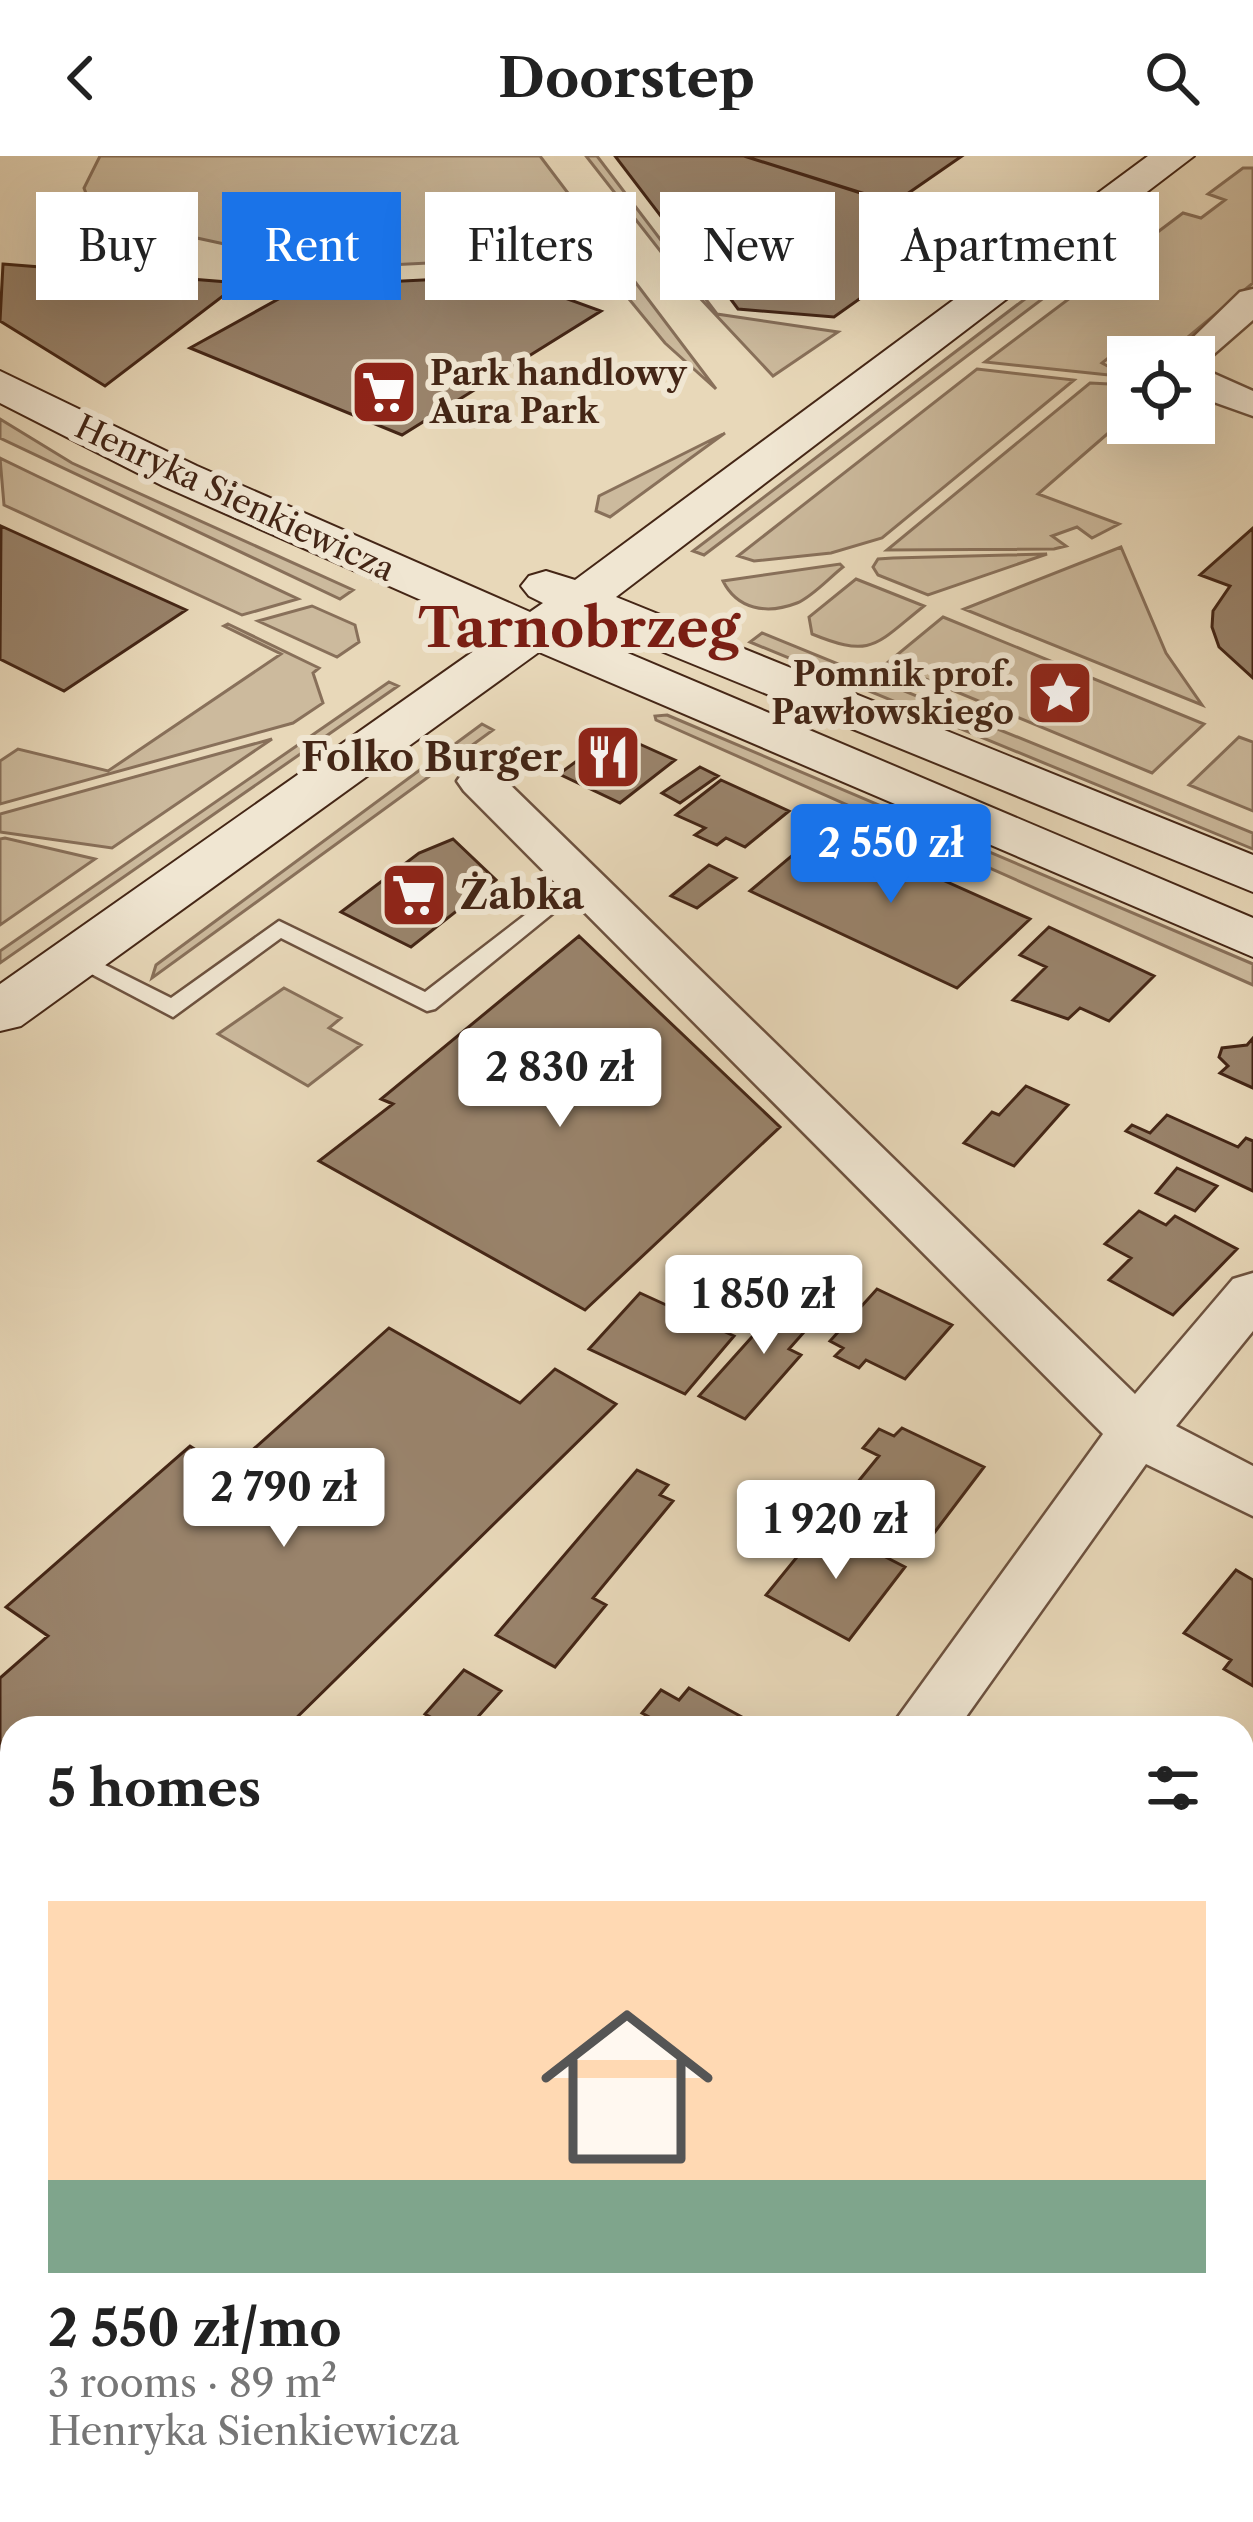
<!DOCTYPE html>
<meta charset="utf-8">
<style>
:root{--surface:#fff;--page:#f2f2f2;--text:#222;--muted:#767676;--line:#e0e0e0;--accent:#1a73e8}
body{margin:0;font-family:"Libre Caslon Text",serif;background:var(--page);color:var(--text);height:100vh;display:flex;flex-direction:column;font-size:45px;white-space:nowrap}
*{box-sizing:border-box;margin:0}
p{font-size:39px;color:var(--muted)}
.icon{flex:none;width:66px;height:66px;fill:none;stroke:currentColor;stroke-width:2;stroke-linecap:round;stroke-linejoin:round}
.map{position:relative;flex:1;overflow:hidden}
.sheet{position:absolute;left:0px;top:1560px;width:1254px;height:807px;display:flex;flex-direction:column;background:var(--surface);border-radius:36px 36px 0 0;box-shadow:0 12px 48px #0002}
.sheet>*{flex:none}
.top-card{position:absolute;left:36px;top:36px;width:1182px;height:108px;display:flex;gap:24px}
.controls{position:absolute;left:1107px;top:180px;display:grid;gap:24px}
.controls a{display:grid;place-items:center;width:108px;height:108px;border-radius:0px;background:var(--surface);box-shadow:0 12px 48px #0002;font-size:60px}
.price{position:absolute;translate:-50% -102px;padding:0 27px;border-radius:12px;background:#fff;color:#222;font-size:39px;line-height:78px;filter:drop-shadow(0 3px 6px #0008)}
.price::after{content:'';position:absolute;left:50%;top:72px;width:36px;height:27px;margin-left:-18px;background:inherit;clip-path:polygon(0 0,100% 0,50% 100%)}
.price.on{background:var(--accent);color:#fff}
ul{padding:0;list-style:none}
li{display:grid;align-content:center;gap:24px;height:636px;padding:0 48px}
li+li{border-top:3px solid var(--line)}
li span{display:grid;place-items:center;height:372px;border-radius:0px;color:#555}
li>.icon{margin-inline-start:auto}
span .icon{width:216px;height:216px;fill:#fffc;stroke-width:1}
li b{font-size:51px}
h2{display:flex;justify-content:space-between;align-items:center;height:144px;padding:0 48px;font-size:51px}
.pill{padding:0 42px;border-radius:0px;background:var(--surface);box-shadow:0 12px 48px #0002;font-size:42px;line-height:108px}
.pill.on{background:var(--accent);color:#fff}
header{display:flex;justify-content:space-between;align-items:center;height:156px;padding:0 48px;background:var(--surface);font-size:54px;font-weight:700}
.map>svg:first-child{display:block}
.green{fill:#ccba9d;stroke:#88705a;stroke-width:3}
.building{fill:#99836b;stroke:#442616;stroke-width:3}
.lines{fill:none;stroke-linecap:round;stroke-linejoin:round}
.lane-casing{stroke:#6d523f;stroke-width:5}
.street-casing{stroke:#6d523f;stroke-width:5}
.secondary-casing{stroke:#442616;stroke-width:4}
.lane{fill:#f0e6d2;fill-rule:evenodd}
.street{fill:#f0e6d2;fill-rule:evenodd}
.secondary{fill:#f0e6d2;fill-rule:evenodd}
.labels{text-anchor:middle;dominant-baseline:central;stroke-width:12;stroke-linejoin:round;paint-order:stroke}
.far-poi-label{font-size:33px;font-weight:bold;fill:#442616;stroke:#f0e6d2;text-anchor:start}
.far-street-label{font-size:33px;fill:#442616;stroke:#f0e6d2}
.poi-label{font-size:39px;font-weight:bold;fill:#442616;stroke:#f0e6d2;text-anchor:end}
.far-town-label{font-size:54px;font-weight:bold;fill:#7a1f14;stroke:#f0e6d2}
</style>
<header><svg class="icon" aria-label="back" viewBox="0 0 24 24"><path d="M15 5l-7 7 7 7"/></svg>Doorstep<svg class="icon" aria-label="search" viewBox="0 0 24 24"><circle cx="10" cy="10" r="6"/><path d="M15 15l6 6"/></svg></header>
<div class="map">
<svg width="1253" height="2366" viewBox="0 0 1253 2366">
<rect width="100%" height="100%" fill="#e8d8b9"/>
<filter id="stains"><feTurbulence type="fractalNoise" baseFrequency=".00167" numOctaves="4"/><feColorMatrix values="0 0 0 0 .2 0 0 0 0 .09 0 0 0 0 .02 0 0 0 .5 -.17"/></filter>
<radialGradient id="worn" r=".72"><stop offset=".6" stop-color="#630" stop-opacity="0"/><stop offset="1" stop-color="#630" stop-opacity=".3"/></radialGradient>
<!-- green -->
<path class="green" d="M100,0h440l176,233 -51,-46 -72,-88 -286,14 -78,-24 -124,-27 -15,-14 -6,-16z
M586,0h11l120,158 121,18 -65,44 -90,-96z
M1243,12h10v115l-89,74 -47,-6 -15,12 26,14 -143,-15 198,-149 18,5 24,-18 -17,-6z
M1103,97l-399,302 -11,-4 353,-268z
M977,213l97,11 -192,158 -51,15 -77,8 -16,-5z
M1090,227l38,2v31l-90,78 81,30 -27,14 -15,-11 -25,9 14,10 -12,3 -167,1z
M0,263l72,44 281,127 -13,9 -340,-161z
M725,277l-115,84 -14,-6 3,-15z
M0,302l37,18 261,123 -56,16 -238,-110z
M1121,391l45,106 36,52 -238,-96z
M1047,398l-119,41 -50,-20 -5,-8 5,-8 15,-1z
M840,408l3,3c-14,11 -31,30 -46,36 -31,12 -60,6 -74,-22z
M856,423l68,27c-48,38 -51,53 -112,28l-3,-17z
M312,450l43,19 4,17 -22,15 -79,-36z
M943,461l261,107 -52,49 -265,-110z
M228,468l91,44 -6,5 10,30 -30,20 -293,81v-43l18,-12 90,22 173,-117 -57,-28z
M762,477l491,200v16l-503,-207z
M389,526l9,4 -398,277v-12z
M667,559l586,249v21l-597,-265 -1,-4z
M482,568l11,6 -341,248 4,-13z
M1239,581l14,5v69l-64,-26z
M272,583l-160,109 -112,-16v-18z
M0,683l5,-1 90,21 -95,66z
M284,832l57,30 -12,10 32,17 -53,41 -90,-52z"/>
<!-- building -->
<path class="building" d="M615,0h129l148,47 93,7 -151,107 -96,-8 -14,-19 -6,1z
M744,0h218l-68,47z
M3,108l237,19 -135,103 -105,-65z
M504,120l97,35 -199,124 -212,-87 112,-62z
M1,370l185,84 -122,81 -64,-32z
M1253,372v150l-34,-31 -7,-20 1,-16 17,-25 -30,-11z
M615,577l60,27 -55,43 -61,-29z
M700,611l18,9 -38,27 -18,-10z
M721,624l68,31 -44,36 -19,-9 -9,7 -22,-10 10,-7 -29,-13z
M826,671l57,25 8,-8 16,7 -9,9 132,59 -73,69 -207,-97z
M453,683l43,41 -85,67 -70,-35 78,-59z
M709,709l27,13 -39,30 -26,-12z
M1049,771l105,49 -45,45 -29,-13 -12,11 -55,-19 33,-33 -26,-12z
M579,780l201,191 -195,183 -266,-149 74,-57 -12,-5z
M1253,882v50l-33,-15 8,-7 -9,-9 3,-9 25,-3z
M1026,930l42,19 -54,61 -50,-23 28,-31 7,3z
M1167,959l71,32 8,-9 7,3v50l-127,-60 6,-6 18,8z
M1177,1012l40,18 -22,25 -39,-18z
M1139,1055l27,14 9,-9 62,33 -64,66 -64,-35 22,-22 -26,-14z
M795,1133l33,16 -39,44 12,6 -56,64 -46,-23z
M877,1133l75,36 -47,54 -39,-19 -7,8 -24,-12 8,-8 -13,-7z
M640,1137l94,43 -49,58 -96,-45z
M389,1172l131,75 35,-34 61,35 -330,324h-274v39l-12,-8v-81l48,-42 -42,-29 184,-161 39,25z
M902,1272l82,39 -53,70 -83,-43 31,-38 -16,-8 16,-19 15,7z
M637,1314l31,15 -8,10 13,6 -80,97 13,7 -51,62 -59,-32z
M823,1369l82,42 -56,73 -83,-45z
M1236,1414l17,10v106l-29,-17 7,-9 -47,-27z
M464,1514l37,21 -33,37h-18l-25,-14z
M689,1532l73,40h-106l4,-5 -18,-10 19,-23 18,10z
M1242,1632l11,7v123l-11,-7z
M72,2355h135l-8,11h-136z
M602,2355h103l-8,11h-81z
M729,2355h85l15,11h-86z
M1114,2355h94l15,11h-117z"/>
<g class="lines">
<defs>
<path id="lane" d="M577,719l8,2v10l-150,122 -8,2 -146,-73 -108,79 -110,-58 12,-8 8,3 88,44 108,-77 146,71z
M0,1685l12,5v31l-12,-5z"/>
<path id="street" d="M1253,133v31l-54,47 54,24v25l-59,-21v-38h-21l67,-65z
M480,611l16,4 639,623 98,-115 20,-6v58l-77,95 77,40v50l-107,-52 -188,264h-68l213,-294 -639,-643 -7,-10 7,-10z
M1242,2157l11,4v78l-11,-4z
M330,2355h83l-5,11h-83z"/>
<path id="secondary" d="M1148,0h46l-578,441 637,258v37l-668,-272 -14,9 682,289v39l-714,-305 -518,374 -21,5v-47l498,-350 -335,-148 -163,-83v-32l197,95 333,146 13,-9 -14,-7 -8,-10 8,-10 17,-5 29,9z"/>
</defs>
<!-- lane casing -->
<use href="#lane" class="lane-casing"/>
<!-- street casing -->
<use href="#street" class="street-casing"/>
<!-- secondary casing -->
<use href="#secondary" class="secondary-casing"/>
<!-- lane -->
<use href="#lane" class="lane"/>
<!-- street -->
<use href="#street" class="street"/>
<!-- secondary -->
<use href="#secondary" class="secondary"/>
</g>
<!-- icons -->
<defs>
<symbol id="supermarket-square" viewBox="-11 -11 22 22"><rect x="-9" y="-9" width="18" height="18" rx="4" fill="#8f2418" stroke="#f0e6d2"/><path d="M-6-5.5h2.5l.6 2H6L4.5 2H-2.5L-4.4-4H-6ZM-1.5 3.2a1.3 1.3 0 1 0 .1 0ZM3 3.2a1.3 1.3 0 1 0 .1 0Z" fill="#fff"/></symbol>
<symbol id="sight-square" viewBox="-11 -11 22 22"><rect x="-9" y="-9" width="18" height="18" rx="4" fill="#8f2418" stroke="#f0e6d2"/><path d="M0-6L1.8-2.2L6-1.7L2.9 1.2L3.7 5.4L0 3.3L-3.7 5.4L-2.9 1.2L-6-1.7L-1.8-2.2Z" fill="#fff"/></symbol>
<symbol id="restaurant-square" viewBox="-11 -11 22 22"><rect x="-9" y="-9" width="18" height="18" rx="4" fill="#8f2418" stroke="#f0e6d2"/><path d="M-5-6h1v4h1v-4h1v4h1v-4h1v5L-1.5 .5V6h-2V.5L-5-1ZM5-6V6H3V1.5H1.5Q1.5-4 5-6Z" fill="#fff"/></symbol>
</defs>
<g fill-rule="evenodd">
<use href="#supermarket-square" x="346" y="198" width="76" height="76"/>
<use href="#sight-square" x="1022" y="499" width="76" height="76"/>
<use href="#restaurant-square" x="570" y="563" width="76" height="76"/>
<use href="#supermarket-square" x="376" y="701" width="76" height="76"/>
</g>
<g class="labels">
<!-- far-poi labels -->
<g class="far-poi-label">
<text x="430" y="217">Park handlowy<tspan x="430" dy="38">Aura Park</tspan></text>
<text x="1014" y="518" text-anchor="end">Pomnik prof.<tspan x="1014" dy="38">Pawłowskiego</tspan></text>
</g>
<!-- far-street labels -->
<g class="far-street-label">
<text transform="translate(235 342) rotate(25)">Henryka Sienkiewicza</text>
</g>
<!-- poi labels -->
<g class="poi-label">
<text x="562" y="601">Folko Burger</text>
<text x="460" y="739" text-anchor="start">Żabka</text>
</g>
<!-- far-town labels -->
<g class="far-town-label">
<text x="579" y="472">Tarnobrzeg</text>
</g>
</g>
<rect width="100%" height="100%" filter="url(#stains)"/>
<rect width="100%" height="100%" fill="url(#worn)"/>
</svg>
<div class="controls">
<a><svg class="icon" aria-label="locate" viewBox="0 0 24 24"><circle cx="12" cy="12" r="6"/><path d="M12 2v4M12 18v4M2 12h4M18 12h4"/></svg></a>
</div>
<b class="price on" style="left:891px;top:750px">2 550 zł</b>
<b class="price" style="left:560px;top:974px">2 830 zł</b>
<b class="price" style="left:764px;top:1201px">1 850 zł</b>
<b class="price" style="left:284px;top:1394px">2 790 zł</b>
<b class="price" style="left:836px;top:1426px">1 920 zł</b>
<div class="top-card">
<a class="pill">Buy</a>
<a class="pill on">Rent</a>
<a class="pill">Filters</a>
<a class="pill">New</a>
<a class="pill">Apartment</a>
</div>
<section class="sheet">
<h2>5 homes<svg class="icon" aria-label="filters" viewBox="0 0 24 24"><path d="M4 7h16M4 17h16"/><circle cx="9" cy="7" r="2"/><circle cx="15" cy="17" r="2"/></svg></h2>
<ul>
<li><span style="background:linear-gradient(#ffd9b3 75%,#7fa58c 0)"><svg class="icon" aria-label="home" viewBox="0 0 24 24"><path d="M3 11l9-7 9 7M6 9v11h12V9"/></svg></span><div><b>2 550 zł/mo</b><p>3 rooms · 89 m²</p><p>Henryka Sienkiewicza</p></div></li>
</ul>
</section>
</div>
